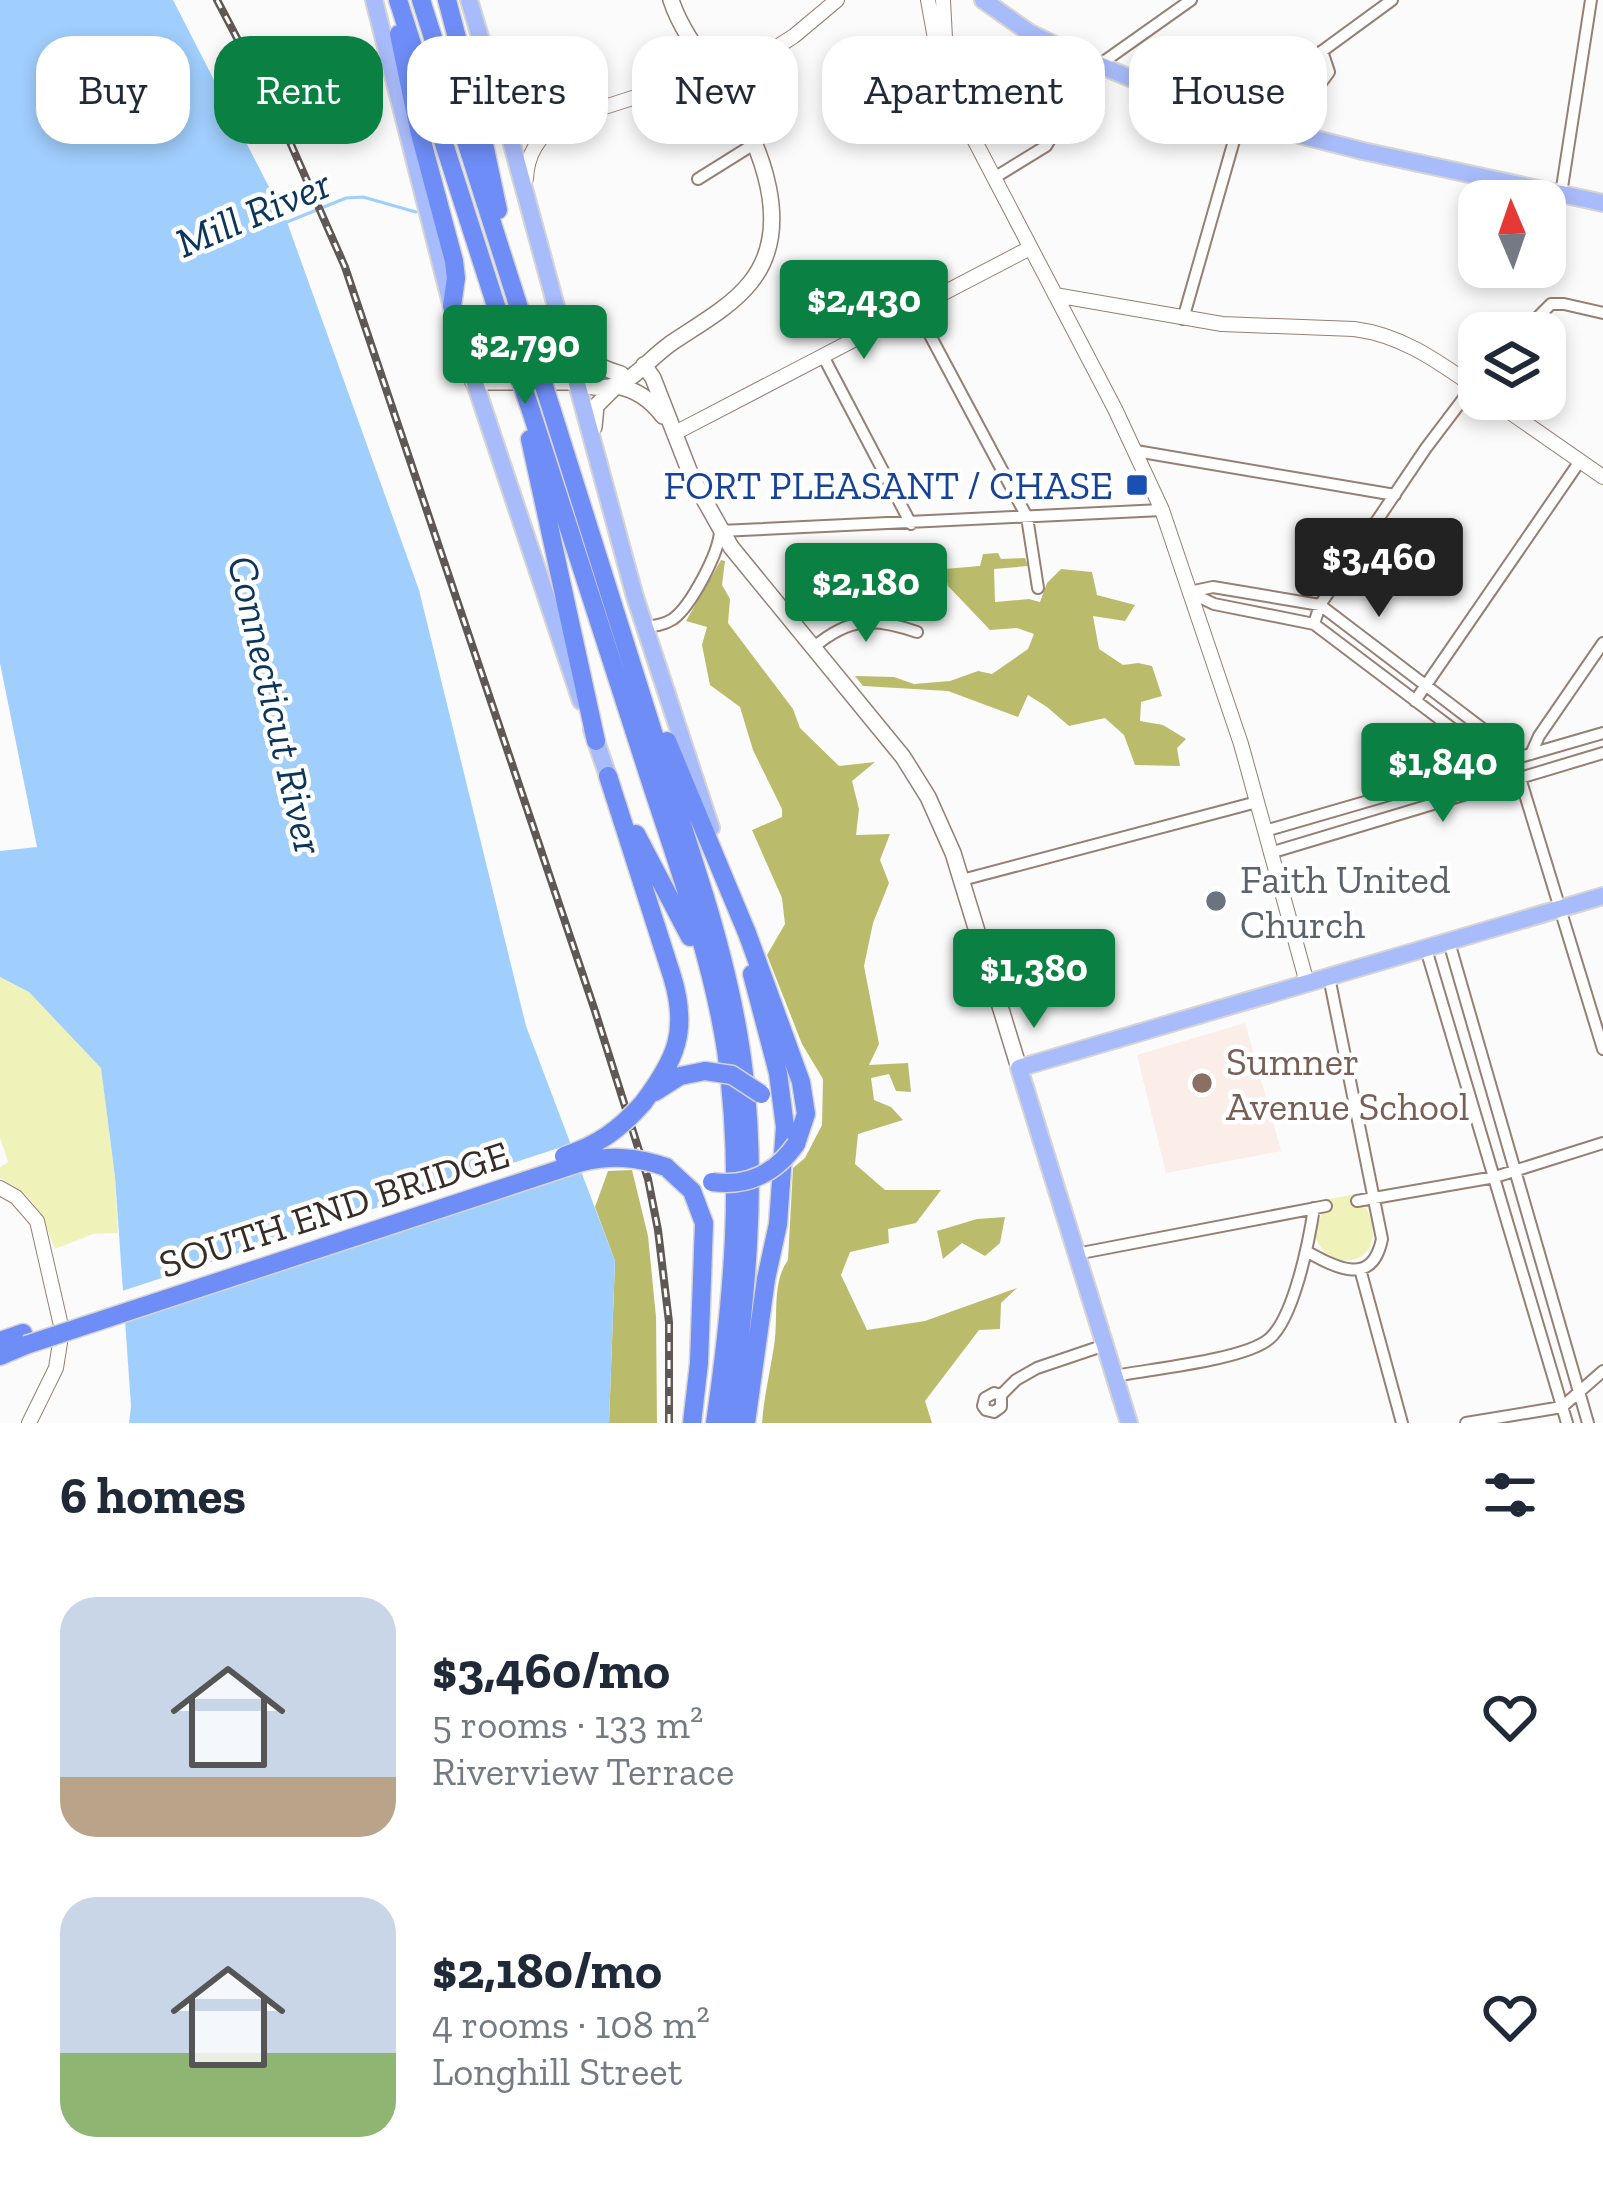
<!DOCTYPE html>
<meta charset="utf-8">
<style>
:root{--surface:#fff;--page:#f6f6f7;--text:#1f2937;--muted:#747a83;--accent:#0b8043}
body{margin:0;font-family:"Zilla Slab",serif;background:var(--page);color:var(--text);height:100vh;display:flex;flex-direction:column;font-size:45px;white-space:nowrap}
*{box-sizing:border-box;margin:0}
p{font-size:39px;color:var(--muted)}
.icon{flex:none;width:66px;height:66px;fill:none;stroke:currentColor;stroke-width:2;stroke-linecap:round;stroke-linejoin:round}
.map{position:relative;height:1423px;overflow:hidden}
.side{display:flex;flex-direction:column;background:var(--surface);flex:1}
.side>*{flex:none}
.top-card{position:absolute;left:36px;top:36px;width:1533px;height:108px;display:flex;gap:24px}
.needle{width:78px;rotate:358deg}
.fabs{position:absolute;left:1458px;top:180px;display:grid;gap:24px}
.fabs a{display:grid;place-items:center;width:108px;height:108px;border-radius:24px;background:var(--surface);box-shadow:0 6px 18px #0003;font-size:60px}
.price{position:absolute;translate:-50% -102px;padding:0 27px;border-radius:12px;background:var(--accent);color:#fff;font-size:39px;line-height:78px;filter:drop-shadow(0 3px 6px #0008)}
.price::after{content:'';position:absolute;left:50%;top:72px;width:36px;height:27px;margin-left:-18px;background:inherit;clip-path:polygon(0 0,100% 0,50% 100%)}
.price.active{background:#222;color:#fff}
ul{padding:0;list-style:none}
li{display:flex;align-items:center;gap:36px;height:300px;padding:0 60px}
li span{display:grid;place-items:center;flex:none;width:336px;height:240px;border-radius:36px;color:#555}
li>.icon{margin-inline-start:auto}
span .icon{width:144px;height:144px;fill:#fffc;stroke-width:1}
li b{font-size:51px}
h2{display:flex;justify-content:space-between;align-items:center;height:144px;padding:0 60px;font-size:51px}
.pill{padding:0 42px;border-radius:36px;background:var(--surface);box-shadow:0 6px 18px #0003;font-size:42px;line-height:108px}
.pill.active{background:var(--accent);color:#fff}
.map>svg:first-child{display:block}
.built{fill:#fbede7}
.green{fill:#f0f3b9}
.forest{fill:#babc6c}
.water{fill:#a0cefd}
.pier{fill:#fbfbfb}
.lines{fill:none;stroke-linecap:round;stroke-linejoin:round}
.stream{stroke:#a0cefd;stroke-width:3}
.minor-casing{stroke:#967f73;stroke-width:14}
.tertiary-casing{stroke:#967f73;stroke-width:16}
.secondary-casing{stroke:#967f73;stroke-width:18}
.primary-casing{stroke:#d7d5d4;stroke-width:20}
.motorway-casing{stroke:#d7d5d4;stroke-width:21}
.minor{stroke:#fff;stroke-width:10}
.tertiary{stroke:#fff;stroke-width:14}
.secondary{stroke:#fff;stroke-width:15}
.primary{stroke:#a8bbfa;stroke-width:16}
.motorway{stroke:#6e8df6;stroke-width:18}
.rail-casing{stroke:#5f5854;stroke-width:8}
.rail{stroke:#fff;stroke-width:3;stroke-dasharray:9;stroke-linecap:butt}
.motorway-bridge-casing{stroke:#d7d5d4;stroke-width:21;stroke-linecap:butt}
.motorway-bridge{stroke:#6e8df6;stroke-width:18}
.transit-dot{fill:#1a4fb4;stroke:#fff;stroke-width:4.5}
.worship-dot{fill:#6b7280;stroke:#fff;stroke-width:4.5}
.education-dot{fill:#8d6e63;stroke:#fff;stroke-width:4.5}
.labels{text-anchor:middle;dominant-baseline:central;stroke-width:9;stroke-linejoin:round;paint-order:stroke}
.transit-label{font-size:39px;fill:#164399;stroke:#fff;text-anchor:end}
.worship-label{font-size:39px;fill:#5b616d;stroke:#fff;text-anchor:start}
.education-label{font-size:39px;fill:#785e54;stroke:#fff;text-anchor:start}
.street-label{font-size:39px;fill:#362d28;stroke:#fff}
.water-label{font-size:42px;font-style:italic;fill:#0b355a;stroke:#fff}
</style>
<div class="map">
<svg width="1603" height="1423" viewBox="0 0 1603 1423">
<rect width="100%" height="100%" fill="#fbfbfb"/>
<!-- built -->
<path class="built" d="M1245,1023l36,128 -115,22 -29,-118z"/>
<!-- green -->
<path class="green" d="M0,977l29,15 72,75 14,110 3,56 -25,1 -38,15c-14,-37 -18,-51 -55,-71v-11l8,-5 -8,-25z
M1355,1194l3,12 8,2c28,57 -39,71 -52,25l8,-20 5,-2 -2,-11z"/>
<!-- forest -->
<path class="forest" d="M998,553l3,6 24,-1 3,8 -34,3 1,33 34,-3 11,3 7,-19 14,-14 31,3 5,23 38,10 -10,16 -32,-5 6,33 24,16 15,-2 14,3 10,30 -21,6 -1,19 23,4 23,14 -9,9 3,18 -45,-1 -11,-30 -19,-17 -36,8 -22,-19 -19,-12 -10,22 -70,-26 -85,-5 -8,-10 39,1 20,7 36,-3 28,-10 14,3 36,-25 6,-15 -17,-6 -27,2 -42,-44 -4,-17 36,-3 3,-12z
M721,560l4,1 -3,24 8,14 -2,24 65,86 7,19 39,38 36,-4 -23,19 7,28 -3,26 34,-1 -10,26 9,23 -16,40 -9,43 15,78 -10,21 39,-2 3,29 -15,-1 -7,-17 -18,4 3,22 17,7 12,13 -45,14 -3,30 30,26h56l-25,33 -28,6 1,14 -39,9 -9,23 26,55 58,-9 92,-33 -16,15 -1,26 -21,1 -54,71 7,22h-170c2,-26 8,-51 12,-77 5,-28 -3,-62 14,-86l5,-92 12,-10 17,-33 1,-46 -21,-35 -35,-89 18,-31 -3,-26 -30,-68 30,-13v-8l-29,-59 -13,-43 -30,-22 -8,-40 5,-18 -21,-6z
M632,1170l16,66 8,81 1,106h-48l6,-162 -20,-54 13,-36z
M1005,1217l-5,26 -15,13 -23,-13 -19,16 -6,-28 40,-12z"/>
<!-- water -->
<path class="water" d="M0,0h173l114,222 132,368 107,436 89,235 -6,162h-480l2,-17 -16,-229 -14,-109 -72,-76 -29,-15v-126l37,-4 -37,-184z"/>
<!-- pier -->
<path class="pier" d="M577,1142l10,26 -469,154 -2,-29z"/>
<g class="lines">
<!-- stream -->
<path class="stream" d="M287,222l59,-24 17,-1 53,15"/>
<defs>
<path id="minor" d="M1099,65l92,-65
M1313,94l16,-22 -7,-21
M994,178l52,-32 17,-28 25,-57
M698,179l56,-35
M1561,194l30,-194
M915,307l112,210 11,71
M1183,319l60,-210 149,-109
M1522,333l29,-29h13l39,9
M823,356l88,168
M1136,451l259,44
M1189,592l24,-5 107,18 180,137c8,13 11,23 20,36l83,271
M1189,592l25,12 100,20 172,130 9,5 11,1
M1314,624l6,-19 106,-157 53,-70
M644,627c10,-1 20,-2 29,-8 18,-13 46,-66 47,-88l442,-21
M814,647c36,-30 60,-30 103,-15
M1415,701l165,-240
M1531,754l8,-18 64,-93
M1265,831l338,-98
M1270,853l333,-100
M962,880l295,-78
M1449,942l139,481
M1426,949l141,474
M1357,1201l138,-24 108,-34
M1306,1251c29,16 66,37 76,-12l-53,-262
M1076,1254l250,-48
M1360,1269l42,154
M1115,1376c35,-7 129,-16 154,-37 25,-21 40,-98 45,-131
M1001,1395v12l-7,5 -8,-2 -3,-4 2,-8 9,-5 7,2 15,-15 21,-12 68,-23
M1466,1423l96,-16 41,-36"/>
<path id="tertiary" d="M928,0l10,55 16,46 161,308 47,101 79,234 66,239
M943,0l3,57
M499,90c16,21 37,30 64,28
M526,179c1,-25 12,-41 32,-57l205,-66 31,-20 43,-36
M1055,295l167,29 132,5c49,6 86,34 125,61
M1491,399l112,78
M675,433l355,-185
M0,1188l16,9 21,24 25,109 -6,38 -27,55"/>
<path id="secondary" d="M673,86c15,-13 19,-24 14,-44
M744,111c-6,-34 -4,-31 19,-55
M567,336c15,23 28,30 54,38
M644,365l9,13 39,100 39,69 172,210 25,40 25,56 66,215
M473,382h103c46,19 61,-14 94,-38 26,-18 60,-36 80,-61 45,-55 11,-138 -22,-189 -20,-30 -46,-60 -57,-94
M594,427l2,-21 20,-20c20,3 35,14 47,30"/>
<path id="primary" d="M374,0l85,335 122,366
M469,0l41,137 125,460 76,231
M983,0l47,33 41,20 142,60 150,38 240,52
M461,322c7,11 13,25 23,32 17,11 62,10 76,-3l3,-15
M592,730l16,46
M1129,1423l-110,-355 584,-172"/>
<path id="motorway" d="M398,0l107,334
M421,0l107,336
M447,0l33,125 18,85
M399,34l20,96 35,131 2,17 -4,28
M531,411c41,125 81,250 121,375 28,86 60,173 74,264 18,125 7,249 -11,373
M552,411l152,483c18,59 33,118 40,180 14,117 1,233 -15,349
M530,439l66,302
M667,741l80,192 54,149 5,32 -10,30
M608,776l64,200c17,55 4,83 -29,127
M636,834l54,103
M655,1092l25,-16 25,-5
M666,1167l26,24 12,32 -5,140 -7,60
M0,1341l23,-8
M0,1356l26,-11
M746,1423l20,-144 12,-55 7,-97 -7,-54 -26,-99"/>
</defs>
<!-- minor casing -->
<use href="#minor" class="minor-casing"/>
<!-- tertiary casing -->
<use href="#tertiary" class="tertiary-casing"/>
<!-- secondary casing -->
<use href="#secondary" class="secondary-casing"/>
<!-- primary casing -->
<use href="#primary" class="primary-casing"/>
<!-- motorway casing -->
<use href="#motorway" class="motorway-casing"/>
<!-- minor -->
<use href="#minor" class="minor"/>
<!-- tertiary -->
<use href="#tertiary" class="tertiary"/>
<!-- secondary -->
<use href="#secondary" class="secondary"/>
<!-- primary -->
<use href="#primary" class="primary"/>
<!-- motorway -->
<use href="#motorway" class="motorway"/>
<defs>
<path id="rail" d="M217,0l65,124 63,143 250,744 53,168 10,51 11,92v101"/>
</defs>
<!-- rail casing -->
<use href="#rail" class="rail-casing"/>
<!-- rail -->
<use href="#rail" class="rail"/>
<defs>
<path id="motorway-bridge" d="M505,334l26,77
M528,336l24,75
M705,1071l27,4 29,19
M564,1156c34,-11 55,-26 79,-53
M712,1182c35,5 64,-9 84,-38
M26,1345l556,-183c30,-7 55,-5 84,5"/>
</defs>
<!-- motorway-bridge casing -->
<use href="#motorway-bridge" class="motorway-bridge-casing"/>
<!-- motorway-bridge -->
<use href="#motorway-bridge" class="motorway-bridge"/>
</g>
<!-- markers -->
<rect class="transit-dot" x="1125" y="473" width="24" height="24" rx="6"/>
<circle class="worship-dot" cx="1216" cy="901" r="12"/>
<circle class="education-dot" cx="1202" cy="1083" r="12"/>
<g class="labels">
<!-- transit labels -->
<g class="transit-label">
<text x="1113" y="485">FORT PLEASANT / CHASE</text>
</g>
<!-- worship labels -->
<g class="worship-label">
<text x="1240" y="879">Faith United<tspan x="1240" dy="45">Church</tspan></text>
</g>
<!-- education labels -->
<g class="education-label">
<text x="1226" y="1061">Sumner<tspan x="1226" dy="45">Avenue School</tspan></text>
</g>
<!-- street labels -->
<g class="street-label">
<text transform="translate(334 1209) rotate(-18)">SOUTH END BRIDGE</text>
</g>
<!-- water labels -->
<g class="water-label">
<text transform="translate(253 213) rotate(-23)">Mill River</text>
<text transform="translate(276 705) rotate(77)">Connecticut River</text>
</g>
</g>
</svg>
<div class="fabs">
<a><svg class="needle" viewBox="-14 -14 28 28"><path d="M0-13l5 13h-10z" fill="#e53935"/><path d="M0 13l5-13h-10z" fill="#747a83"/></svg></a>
<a><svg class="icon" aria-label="layers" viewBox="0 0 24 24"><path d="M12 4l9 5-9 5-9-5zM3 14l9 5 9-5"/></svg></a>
</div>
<b class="price" style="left:864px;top:362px">$2,430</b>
<b class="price" style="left:525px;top:407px">$2,790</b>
<b class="price active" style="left:1379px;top:620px">$3,460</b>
<b class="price" style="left:866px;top:645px">$2,180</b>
<b class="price" style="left:1443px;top:825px">$1,840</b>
<b class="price" style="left:1034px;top:1031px">$1,380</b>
<div class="top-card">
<a class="pill">Buy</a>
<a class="pill active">Rent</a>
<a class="pill">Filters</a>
<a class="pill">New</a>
<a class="pill">Apartment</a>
<a class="pill">House</a>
</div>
</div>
<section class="side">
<h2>6 homes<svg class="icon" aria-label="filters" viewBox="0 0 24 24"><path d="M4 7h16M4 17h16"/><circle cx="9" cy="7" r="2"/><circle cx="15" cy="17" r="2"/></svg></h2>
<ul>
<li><span style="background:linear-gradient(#c9d6e8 75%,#b9a48a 0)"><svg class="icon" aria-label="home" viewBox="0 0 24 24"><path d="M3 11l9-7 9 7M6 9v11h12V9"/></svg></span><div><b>$3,460/mo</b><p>5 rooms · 133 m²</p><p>Riverview Terrace</p></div><svg class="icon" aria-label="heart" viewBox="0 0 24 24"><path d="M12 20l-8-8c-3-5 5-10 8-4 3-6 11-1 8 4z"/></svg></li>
<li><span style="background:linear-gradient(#c9d6e8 65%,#8fb573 0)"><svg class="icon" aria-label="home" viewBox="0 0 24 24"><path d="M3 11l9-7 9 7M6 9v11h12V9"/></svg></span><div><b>$2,180/mo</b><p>4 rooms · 108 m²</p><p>Longhill Street</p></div><svg class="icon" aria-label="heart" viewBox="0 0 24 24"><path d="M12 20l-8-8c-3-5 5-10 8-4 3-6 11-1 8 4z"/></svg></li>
</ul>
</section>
